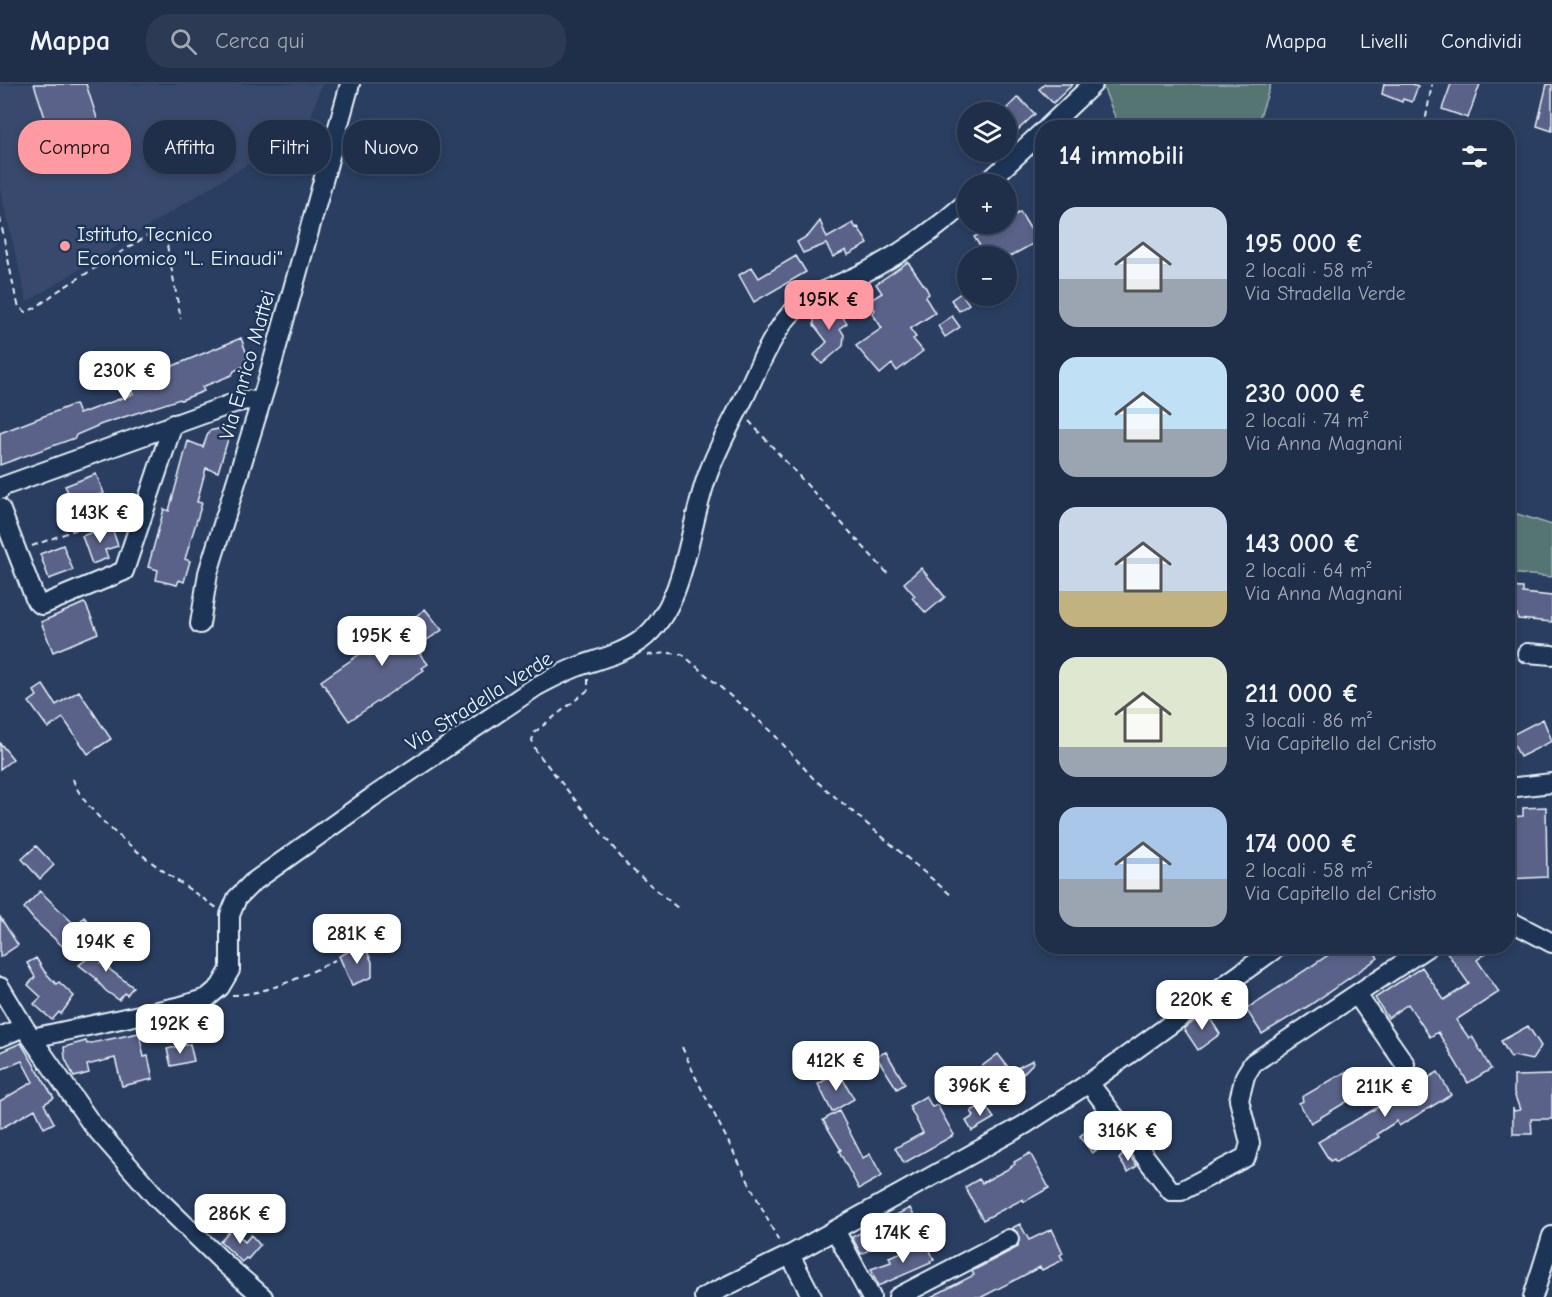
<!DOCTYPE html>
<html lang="it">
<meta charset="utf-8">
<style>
:root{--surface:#1f2e49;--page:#2c3a53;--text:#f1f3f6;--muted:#a1a8b4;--line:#3c4a61;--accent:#ff9aa2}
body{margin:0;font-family:"Comic Neue",sans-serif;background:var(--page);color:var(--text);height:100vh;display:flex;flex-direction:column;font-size:22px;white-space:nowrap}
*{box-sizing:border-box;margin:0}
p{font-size:20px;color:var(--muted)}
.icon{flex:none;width:33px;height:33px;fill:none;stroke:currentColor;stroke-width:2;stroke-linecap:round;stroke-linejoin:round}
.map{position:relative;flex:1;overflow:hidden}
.details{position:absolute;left:1035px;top:36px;width:480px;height:834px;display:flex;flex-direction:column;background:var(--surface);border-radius:24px;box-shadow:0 3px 9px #0003,0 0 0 2px var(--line)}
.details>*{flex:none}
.top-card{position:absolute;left:18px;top:36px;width:570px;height:54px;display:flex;gap:12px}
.buttons{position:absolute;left:957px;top:18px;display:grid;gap:12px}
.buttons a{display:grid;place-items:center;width:60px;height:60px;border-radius:50%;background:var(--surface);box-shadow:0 3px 9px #0003,0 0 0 2px var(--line);font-size:30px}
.price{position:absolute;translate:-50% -51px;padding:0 14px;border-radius:12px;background:#fff;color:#222;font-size:20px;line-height:39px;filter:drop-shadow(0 2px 3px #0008)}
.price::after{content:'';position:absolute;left:50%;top:36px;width:18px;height:14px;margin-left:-9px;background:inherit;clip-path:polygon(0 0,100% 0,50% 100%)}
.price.on{background:var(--accent);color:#111}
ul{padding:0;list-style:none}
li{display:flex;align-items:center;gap:18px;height:150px;padding:0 24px}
li span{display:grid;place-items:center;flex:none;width:168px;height:120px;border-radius:18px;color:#555}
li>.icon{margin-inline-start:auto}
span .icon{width:72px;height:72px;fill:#fffc;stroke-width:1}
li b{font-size:26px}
h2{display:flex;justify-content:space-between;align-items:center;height:72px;padding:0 24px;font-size:26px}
.tag{padding:0 21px;border-radius:24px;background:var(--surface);box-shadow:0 3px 9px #0003,0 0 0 2px var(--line);font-size:21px;line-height:54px}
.tag.on{background:var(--accent);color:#111}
header{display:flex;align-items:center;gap:36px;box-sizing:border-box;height:84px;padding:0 30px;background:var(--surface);border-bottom:2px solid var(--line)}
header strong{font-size:28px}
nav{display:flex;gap:33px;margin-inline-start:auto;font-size:21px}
.search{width:420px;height:54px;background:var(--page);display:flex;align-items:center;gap:15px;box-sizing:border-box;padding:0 21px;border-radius:24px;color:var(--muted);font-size:22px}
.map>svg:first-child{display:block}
.built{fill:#38496d}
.green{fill:#547473;stroke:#9eb2b6;stroke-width:1.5}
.building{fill:#5a6289;stroke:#e8f1f8;stroke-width:1.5}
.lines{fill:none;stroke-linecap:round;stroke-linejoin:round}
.minor-casing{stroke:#e8f1f8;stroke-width:22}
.path{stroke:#e8f1f8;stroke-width:2;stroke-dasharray:6 4.5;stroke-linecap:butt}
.minor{stroke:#1d3557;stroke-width:18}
.poi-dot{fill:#ff9aa2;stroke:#1d3557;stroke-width:2}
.labels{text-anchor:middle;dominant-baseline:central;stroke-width:5;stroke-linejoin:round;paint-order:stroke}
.poi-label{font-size:21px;fill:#e8f1f8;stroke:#1d3557;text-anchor:start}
.street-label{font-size:21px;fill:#e8f1f8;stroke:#1d3557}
</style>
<header>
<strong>Mappa</strong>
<div class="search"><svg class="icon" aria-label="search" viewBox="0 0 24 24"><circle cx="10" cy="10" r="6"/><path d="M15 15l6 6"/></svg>Cerca qui</div>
<nav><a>Mappa</a><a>Livelli</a><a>Condividi</a></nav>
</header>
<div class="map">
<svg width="1552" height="1213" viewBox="0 0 1552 1213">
<rect width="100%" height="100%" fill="#293e61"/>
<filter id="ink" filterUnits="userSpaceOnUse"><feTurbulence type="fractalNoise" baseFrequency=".0167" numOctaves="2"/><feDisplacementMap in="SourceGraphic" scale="12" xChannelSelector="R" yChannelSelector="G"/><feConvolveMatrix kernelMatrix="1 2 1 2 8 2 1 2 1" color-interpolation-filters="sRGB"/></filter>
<g filter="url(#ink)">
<!-- built -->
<path class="built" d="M0,0h322l-15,43 -280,175 -27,-113z"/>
<!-- green -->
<path class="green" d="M1102,0h169l-15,44 -137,-1z
M1508,427l44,14v52l-44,-4z"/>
<!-- building -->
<path class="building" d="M34,0h52l19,59 -11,4 -11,-5 -27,9z
M1045,0h28l-20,19 -14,-14z
M1384,0h28l6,2 -6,16 -9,-3 -1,3 -20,-8z
M1451,0h29l-12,34 -26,-9z
M1547,0h5v47l-15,-5z
M1018,13l17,17 -29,27v-32z
M1020,128l18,29 -27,15h-24l-13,-19 12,-7 1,2 14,-8h5v-4z
M820,137l7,17 26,-15 3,5 2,-1 10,17 -20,11 -2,-5 -13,7 -7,-13 -23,9 -6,-11 12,-7z
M796,172l10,16 -52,30 -15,-27 13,-8 7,11z
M908,178l18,26 3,6 -4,3 10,16 -25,16 6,8 -3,2 10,12 -26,20 -5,-7 -12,10 -24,-28 26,-18 -10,-15 3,-3 -6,-9 13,-8 -6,-9z
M961,209l8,11 -10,7 -8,-11z
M832,217l15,22 -7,5 4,7 -1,11 -21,18 -8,-9 13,-13 -13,-17v-12z
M952,232l8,11 -15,10 -7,-11z
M241,254l7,19 -2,3 1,5 -13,6 -2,4 -30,12 2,4 -23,9 -1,-1 -78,25 -26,11 -1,3 -75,27v-32l75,-29 4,10 54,-20 -3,-8 40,-14 -2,-4z
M232,342l-14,46 -12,-4 -9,34 5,1 -17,56 5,2 -6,21 -5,-2 -2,5 -21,-5 2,-10 -10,-3 16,-58 5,2 19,-70 15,6 6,-16z
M96,390l8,19 -40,16 -5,-11 10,-4 -4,-8z
M111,441l7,21 -13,4 3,8 -16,6 -10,-28z
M63,461l10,25 -24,9 -9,-25z
M921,484l24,29 -19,16 -14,-15 3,-2 -11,-13z
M1508,503l15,1v5l29,3v26l-34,-3 -1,-5 -9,-1z
M84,519l2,2 12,28 -45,19 -12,-30z
M425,525l17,21 -21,14 4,6 -5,4 8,10 -6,4 2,2 -75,51 -28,-40 75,-52 1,2z
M43,601l13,20 23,-14 32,48 -23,15 -25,-36 -15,10 -19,-26 8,-6 -3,-5z
M1543,635l9,22 -32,16 -10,-21z
M0,659l13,16 -13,10z
M1546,723l1,70 -39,2v-62l15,-1v-8z
M36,762l18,19 -14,14 -18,-20z
M40,807l36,35 8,-9 10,11 -24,25 -36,-33 -10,-12z
M0,833l18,28 -18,12z
M107,859l7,8 -13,12 32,24 -6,8 -2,-2 -6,7 -13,-9 -10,-11 1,-1 -18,-14z
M1342,862h28l8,12 -68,47 -48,29 -16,-25z
M1453,862h43l-19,14 22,32 -43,28 13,18 3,-2 19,33 -23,14 -30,-51 -8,5 -22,-33 -20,14 -13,-20 47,-31 22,33 25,-16 -23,-33z
M358,863h7l7,15v15l-20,8 -13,-29z
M36,874l8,13 12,13 3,-2 15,14 -13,18 -2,-2 -7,8 -18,-16 7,-7 -13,-12 7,-8 -8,-14z
M1206,928l14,22 -22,16 -14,-21z
M1528,942l13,20 -9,14 -18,-4 -3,2 -10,-17z
M139,949l5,24 4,-1 5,23 -31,7 -7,-28 -28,7 2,8 -15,4 -9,-19 -1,-11 22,-6 1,3z
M21,959l33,55 -10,6 10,19 -10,5 -9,-19 -35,20v-28l33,-19 -11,-21 -22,9v-18z
M190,960l4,17 -23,5 -4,-17z
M886,968l19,32 -8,5 -21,-33z
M998,970l13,17 22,-11 1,2 -17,18 7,10 -10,6 -20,-23 -9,7 -8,-10z
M839,988l15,27 -22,13 -14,-28z
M1345,988l2,4 4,-3 12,19 -52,31 -12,-20 4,-2 -1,-4z
M1438,988l13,23 -52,31 -2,-5 -20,13 2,3 -43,25 -2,-3 -4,2 -12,-19z
M1552,991v44h-21l1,15h-19v-26l1,3 6,-1 -6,-17v-17z
M926,1012l6,11 5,-2 17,30 -50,28 -9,-15 28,-15 -14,-27z
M984,1020l10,14 -22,13 -6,-10 8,-5 -3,-5z
M839,1027l24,47 7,-4 12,22 -23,13 -20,-38 2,-1 -18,-30z
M1099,1038l13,18 -20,13 -12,-17z
M1126,1067l11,15 -9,6 -9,-13z
M1030,1069l19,35 -25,14 -1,-3 -40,21 -18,-33 14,-8 3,4 24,-13 9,-6 -1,-2z
M910,1124l9,17 -58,29 -9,-17z
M1020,1140l9,16 23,-11 11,24 -3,2 3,5 -21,10 -2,-3 -58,30h-51l43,-22 -2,-4 46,-24 1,-13 -7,-6z
M232,1144l13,14 6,-7 9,10 -12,14 -2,-1 -4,4 -22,-21z
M927,1159l7,17 -4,1 1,2 -53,23 -7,-17 20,-7 -2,-5z"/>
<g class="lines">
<defs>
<path id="minor" d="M1047,44l46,-44
M986,100l56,-52
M0,406l1,-3 233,-84 13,-3 13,2
M0,424l36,93 6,4 82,-34 49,-147
M200,540l8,-51 59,-191 83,-298
M1527,569l25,2
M1508,704l44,-5
M1508,836l44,23
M0,903l24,40 67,96 66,75 68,66 38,33
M1357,911l48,69
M0,953l24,-10
M32,954l149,-32 26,-8 13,-11 10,-17v-55l7,-17 15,-15 119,-85 166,-112c15,-8 29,-15 45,-21 21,-7 41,-12 59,-25 46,-35 47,-114 67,-166 10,-27 24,-52 37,-78 11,-24 22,-50 38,-73 22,-31 61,-38 92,-56 33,-18 64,-40 93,-66
M1089,999l82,108h10l65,-34 4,-14 -11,-43 6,-24 8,-13 176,-117
M835,1146l36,67
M790,1171l22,42
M704,1213l86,-42 234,-130 65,-42 190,-137
M898,1213l111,-58
M1533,1213l19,-61"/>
</defs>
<!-- minor casing -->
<use href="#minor" class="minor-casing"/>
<!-- path -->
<path class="path" d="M1424,44l8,-44
M0,134l15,76 4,13 7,5 9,-4 23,-17 97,-60 7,2 5,12 14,74
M749,337l139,153
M32,462l96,-36
M648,571l20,-2 14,1 89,77 43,48 137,116
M588,595v11l-53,42 -3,8 4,11 92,115 52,44
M73,695c13,43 106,103 144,129
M232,911c36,-1 72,-19 103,-35
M682,963l13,29 85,168"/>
<!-- minor -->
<use href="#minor" class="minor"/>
</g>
</g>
<!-- markers -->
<circle class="poi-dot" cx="65" cy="162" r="6"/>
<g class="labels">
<!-- poi labels -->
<g class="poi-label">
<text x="77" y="150">Istituto Tecnico<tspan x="77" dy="24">Economico "L. Einaudi"</tspan></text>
</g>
<!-- street labels -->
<g class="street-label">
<text transform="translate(247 281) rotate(-74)">Via Enrico Mattei</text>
<text transform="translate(479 617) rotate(-32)">Via Stradella Verde</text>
</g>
</g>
</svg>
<div class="buttons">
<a><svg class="icon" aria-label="layers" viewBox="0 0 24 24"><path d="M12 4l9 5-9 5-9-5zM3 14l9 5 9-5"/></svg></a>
<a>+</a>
<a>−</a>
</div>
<b class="price on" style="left:829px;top:247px">195K €</b>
<b class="price" style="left:125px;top:318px">230K €</b>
<b class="price" style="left:100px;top:460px">143K €</b>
<b class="price" style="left:382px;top:583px">195K €</b>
<b class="price" style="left:357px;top:881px">281K €</b>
<b class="price" style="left:106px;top:889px">194K €</b>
<b class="price" style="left:1202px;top:947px">220K €</b>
<b class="price" style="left:180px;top:971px">192K €</b>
<b class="price" style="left:836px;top:1008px">412K €</b>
<b class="price" style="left:980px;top:1033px">396K €</b>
<b class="price" style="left:1385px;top:1034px">211K €</b>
<b class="price" style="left:1128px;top:1078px">316K €</b>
<b class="price" style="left:240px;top:1161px">286K €</b>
<b class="price" style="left:903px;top:1180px">174K €</b>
<div class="top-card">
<a class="tag on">Compra</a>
<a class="tag">Affitta</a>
<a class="tag">Filtri</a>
<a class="tag">Nuovo</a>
</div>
<section class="details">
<h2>14 immobili<svg class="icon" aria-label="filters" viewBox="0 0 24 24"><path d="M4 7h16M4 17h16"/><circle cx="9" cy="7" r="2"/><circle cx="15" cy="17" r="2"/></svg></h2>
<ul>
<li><span style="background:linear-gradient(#c9d6e8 60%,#9aa5b1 0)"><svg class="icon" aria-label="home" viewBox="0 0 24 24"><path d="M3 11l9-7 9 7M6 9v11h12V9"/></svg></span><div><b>195 000 €</b><p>2 locali · 58 m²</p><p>Via Stradella Verde</p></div></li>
<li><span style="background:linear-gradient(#bfe0f5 60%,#9aa5b1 0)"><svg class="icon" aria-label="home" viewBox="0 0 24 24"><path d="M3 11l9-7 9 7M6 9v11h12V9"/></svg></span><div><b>230 000 €</b><p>2 locali · 74 m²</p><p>Via Anna Magnani</p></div></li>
<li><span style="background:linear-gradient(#c9d6e8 70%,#c2b280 0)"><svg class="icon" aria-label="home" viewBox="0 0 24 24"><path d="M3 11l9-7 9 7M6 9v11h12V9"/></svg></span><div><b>143 000 €</b><p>2 locali · 64 m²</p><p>Via Anna Magnani</p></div></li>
<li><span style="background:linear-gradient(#dfe7d0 75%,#9aa5b1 0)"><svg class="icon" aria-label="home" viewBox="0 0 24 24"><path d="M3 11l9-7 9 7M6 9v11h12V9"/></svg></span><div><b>211 000 €</b><p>3 locali · 86 m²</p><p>Via Capitello del Cristo</p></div></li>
<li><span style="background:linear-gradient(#a9c7e8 60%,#9aa5b1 0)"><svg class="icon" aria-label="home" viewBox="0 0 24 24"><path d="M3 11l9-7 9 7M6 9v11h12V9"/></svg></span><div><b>174 000 €</b><p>2 locali · 58 m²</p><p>Via Capitello del Cristo</p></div></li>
</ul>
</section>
</div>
